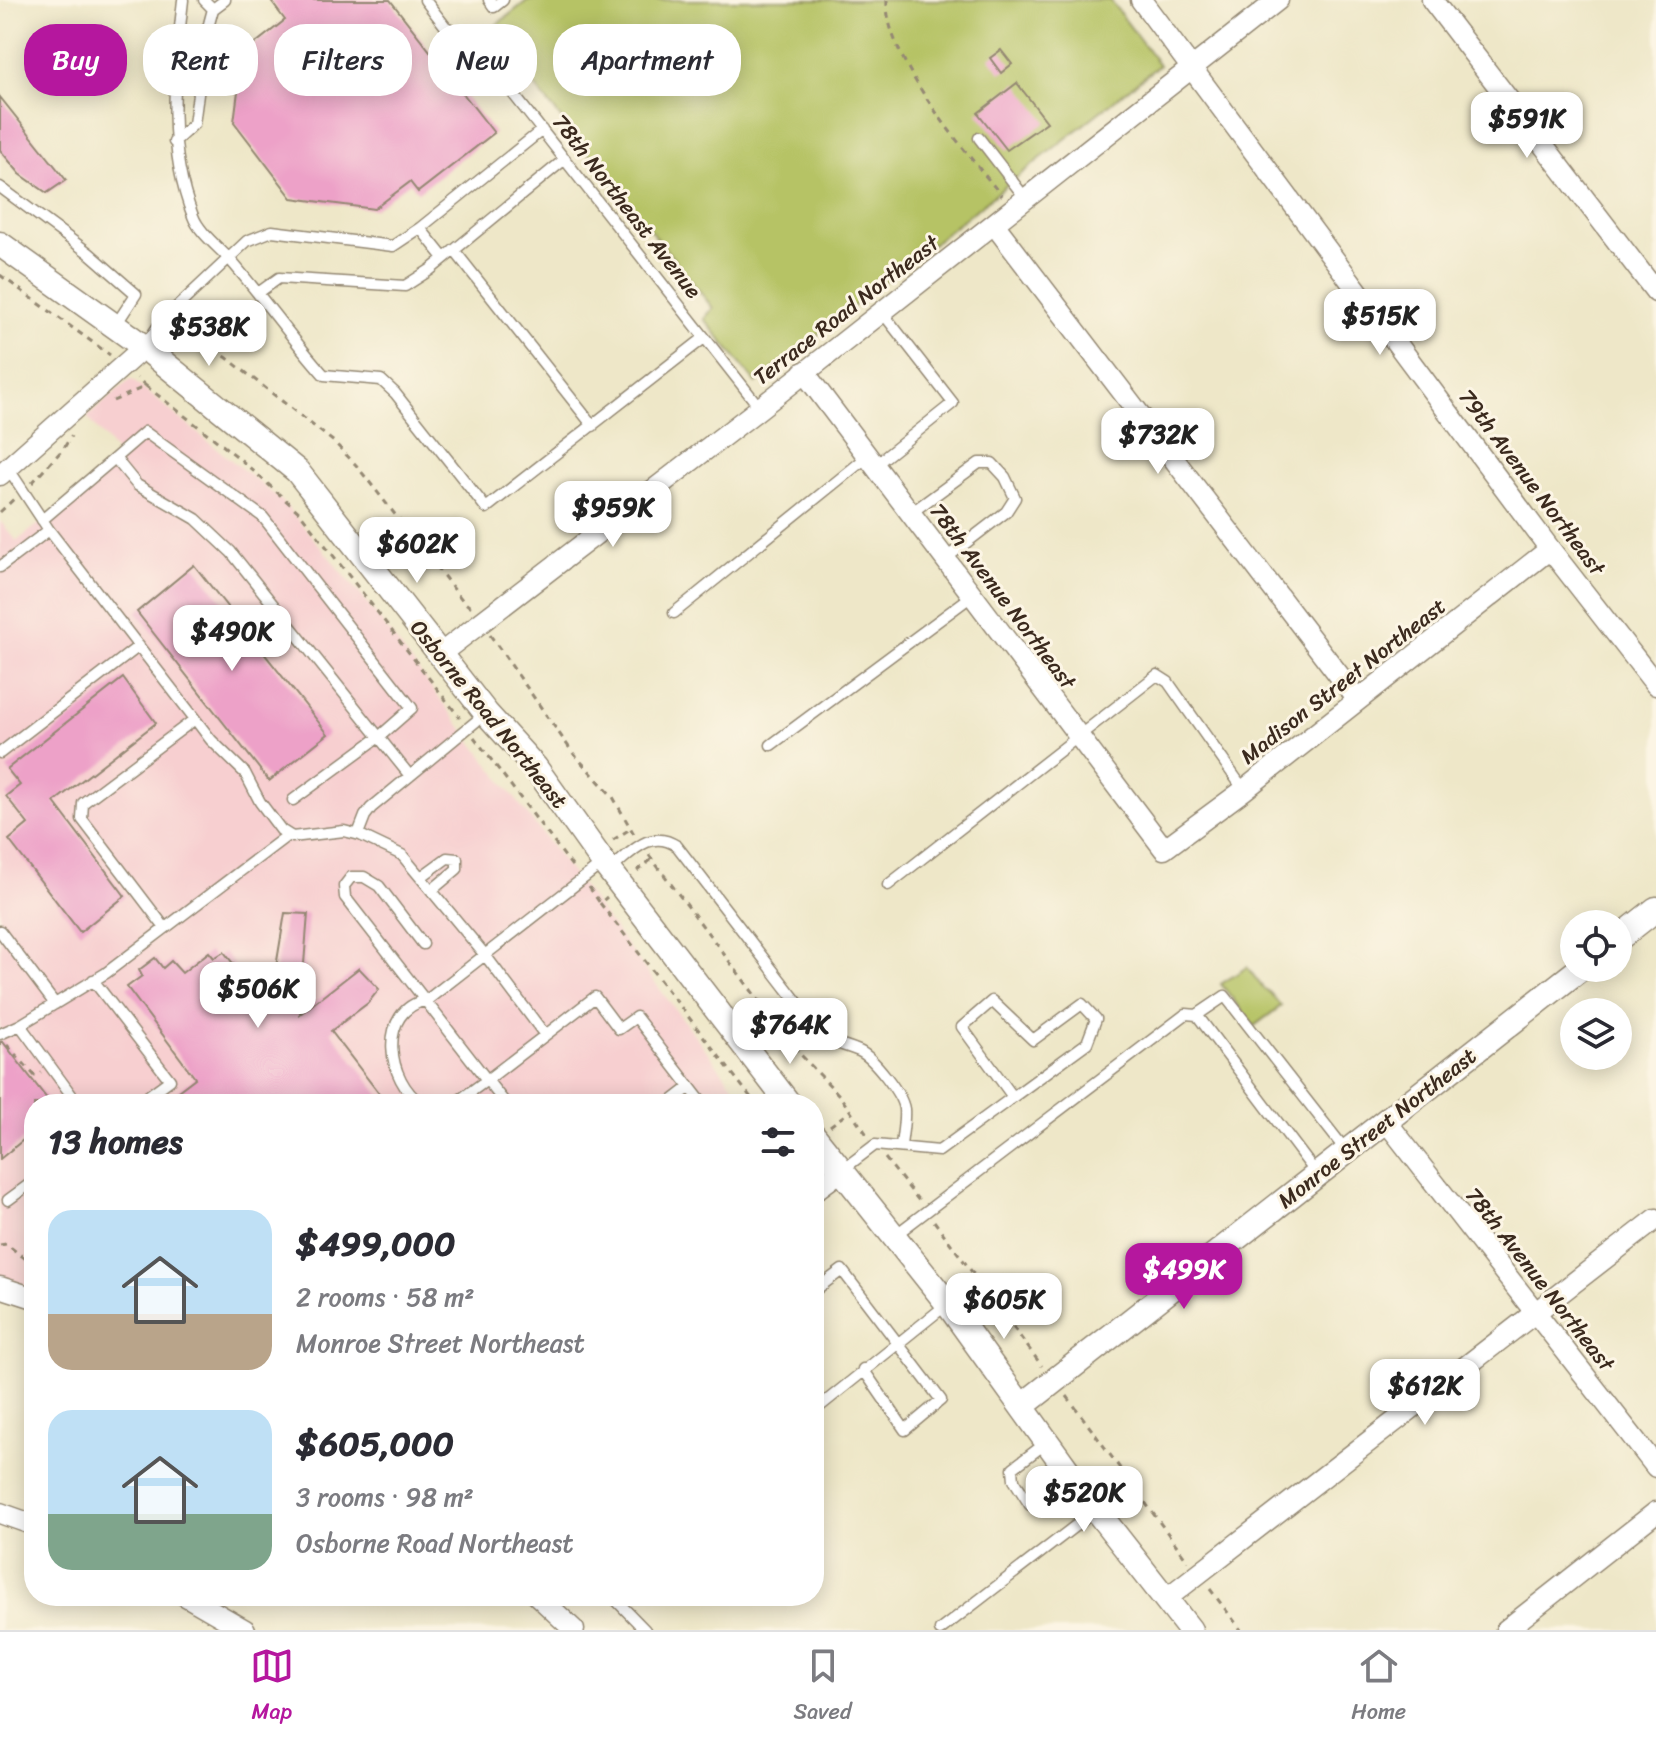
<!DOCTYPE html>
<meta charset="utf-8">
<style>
:root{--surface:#fff;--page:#f2f2f3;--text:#2b2b33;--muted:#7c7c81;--line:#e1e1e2;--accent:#b5179e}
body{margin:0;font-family:Sriracha,sans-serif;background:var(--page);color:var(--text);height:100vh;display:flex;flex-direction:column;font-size:30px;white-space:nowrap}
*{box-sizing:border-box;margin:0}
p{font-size:26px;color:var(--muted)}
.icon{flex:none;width:44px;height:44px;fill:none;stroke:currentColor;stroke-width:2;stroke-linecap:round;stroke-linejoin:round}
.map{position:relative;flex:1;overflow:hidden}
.side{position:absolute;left:24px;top:1094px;width:800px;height:512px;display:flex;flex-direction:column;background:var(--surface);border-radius:32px;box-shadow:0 4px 20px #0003}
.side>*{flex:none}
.guide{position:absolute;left:24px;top:24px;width:800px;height:72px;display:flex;gap:16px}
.tools{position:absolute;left:1560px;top:910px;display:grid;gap:16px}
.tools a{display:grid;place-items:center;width:72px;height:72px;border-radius:50%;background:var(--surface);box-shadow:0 4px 20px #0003;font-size:40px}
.price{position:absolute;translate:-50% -68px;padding:0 18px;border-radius:16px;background:#fff;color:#222;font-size:26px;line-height:52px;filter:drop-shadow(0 2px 4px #0008)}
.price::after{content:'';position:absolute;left:50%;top:48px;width:24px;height:18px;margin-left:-12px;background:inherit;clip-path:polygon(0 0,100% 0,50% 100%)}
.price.selected{background:var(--accent);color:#fff}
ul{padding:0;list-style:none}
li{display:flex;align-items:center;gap:24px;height:200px;padding:0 24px}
li span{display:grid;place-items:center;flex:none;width:224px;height:160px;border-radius:24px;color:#555}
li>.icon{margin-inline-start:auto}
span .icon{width:96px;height:96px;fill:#fffc;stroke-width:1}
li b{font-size:34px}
h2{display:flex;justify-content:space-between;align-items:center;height:96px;padding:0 24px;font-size:34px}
.chip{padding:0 28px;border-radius:32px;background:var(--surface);box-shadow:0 4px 20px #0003;font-size:28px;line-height:72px}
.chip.selected{background:var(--accent);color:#fff}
.dock{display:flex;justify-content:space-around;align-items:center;height:112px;border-top:2px solid var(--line);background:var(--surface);font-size:22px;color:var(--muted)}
.dock a{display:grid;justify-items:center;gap:4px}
.dock .selected{color:var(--accent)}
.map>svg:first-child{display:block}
.built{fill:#f7cfd0}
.green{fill:#b6c365;stroke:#787642;stroke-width:2}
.building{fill:#eda1c8}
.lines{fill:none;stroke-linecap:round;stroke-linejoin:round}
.service-casing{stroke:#948873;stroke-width:13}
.minor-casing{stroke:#948873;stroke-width:23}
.tertiary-casing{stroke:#948873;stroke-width:27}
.path{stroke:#948873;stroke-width:3;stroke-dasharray:6 6;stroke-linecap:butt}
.service{stroke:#fff;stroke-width:10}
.minor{stroke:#fff;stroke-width:20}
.tertiary{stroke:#fff;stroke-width:24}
.labels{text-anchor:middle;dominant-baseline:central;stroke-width:6;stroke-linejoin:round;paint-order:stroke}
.street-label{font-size:22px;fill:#3b2a1e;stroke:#fcf5e5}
</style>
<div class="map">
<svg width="1656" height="1630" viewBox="0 0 1656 1630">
<rect width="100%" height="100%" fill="#fcf5e5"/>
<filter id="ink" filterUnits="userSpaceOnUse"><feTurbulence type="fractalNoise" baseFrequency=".0125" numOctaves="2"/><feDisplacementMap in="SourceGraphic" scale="16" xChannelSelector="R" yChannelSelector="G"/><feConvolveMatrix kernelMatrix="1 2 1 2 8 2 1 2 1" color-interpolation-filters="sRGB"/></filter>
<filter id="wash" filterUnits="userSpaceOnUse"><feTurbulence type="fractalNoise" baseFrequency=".006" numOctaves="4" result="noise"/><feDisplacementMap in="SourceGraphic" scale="32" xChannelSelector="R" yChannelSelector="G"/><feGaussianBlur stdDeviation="1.8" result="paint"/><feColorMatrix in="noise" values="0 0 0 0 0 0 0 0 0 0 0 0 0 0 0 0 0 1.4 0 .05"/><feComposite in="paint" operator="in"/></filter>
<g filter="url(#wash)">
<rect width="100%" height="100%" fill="#eee7c8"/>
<!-- built -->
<path class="built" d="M131,379l152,123 78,93 386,509h-713v184l-34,-11v-756l17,20 105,-82 -35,-42z"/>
<!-- green -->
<path class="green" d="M528,0h582l49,65 -403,318 -52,-64 9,-11 -223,-278z
M1247,967l16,21 7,5 11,13 -27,20 -33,-42z"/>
<g id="blocks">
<!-- building -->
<path class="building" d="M270,0h120l104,133 -76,59 -8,-10 -36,27 -82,-11 -58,-76 9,-69 42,-33z
M1001,50l11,14 -11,9 -11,-15z
M1017,83l30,39 -40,28 -29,-37z
M0,97l66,83 -19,13 -27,-19 -20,-24z
M194,565l134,169 -59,47 -132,-169z
M123,678l33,45 -102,79 71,94 -45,36 -71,-92 19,-16 -22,-28 14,-11 -13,-16z
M285,913l23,1 -8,100 59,-46 20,21 -11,14 -37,28 56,73h-226l34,-26 -68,-91 15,-11 -3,-6 16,-12 8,10 8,-7 11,12 27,-21 5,6 10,-6 45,57z
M0,1042h3l48,62h-17v27l-34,28z"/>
</g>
</g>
<g filter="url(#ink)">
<use href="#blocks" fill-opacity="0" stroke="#948873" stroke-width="2"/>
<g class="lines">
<defs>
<path id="service" d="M183,0c-8,73 -18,146 10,216 6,17 27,32 39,46 32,37 60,77 92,113l57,5 14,13 91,115 218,-170
M204,0l9,9
M425,0l20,26 29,18 286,364
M489,0l5,7 9,-7
M176,57l26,3
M979,138l47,61
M174,142l20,-18 12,-89 7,-26 12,-9
M0,187l89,66 47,41 -21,32
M420,228l122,-98
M454,250l139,176
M258,293l21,-15 126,8 25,-16 135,-111
M144,347l17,-25 86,-81 25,-10 121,15 27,-18 24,30
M115,458l30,-26 118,85 149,191 -33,29 -86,63
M874,466l79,-63 -71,-91
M8,468l41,62 146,189 16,21 34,33 15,29 21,28 11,7 52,-6 16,4 42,20 83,100 60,80
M911,513l68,-50h13l13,14 10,21 -9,14 -61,47
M42,520l73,-62 22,27 59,34 35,33 179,224
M0,567l49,-37
M674,613l193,-156
M771,745l202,-150
M0,753l139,-107
M358,834l7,-18 6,-8 114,-94
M611,869c21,-17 39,-41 66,-23l144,187c14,12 22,11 38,18 14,6 43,43 45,58 1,12 -2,26 -3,37
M421,877l26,-19 10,1v10l-25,21
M888,885l269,-210 11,7 76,108
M165,928l-83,-109 1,-16 112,-84
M0,931l55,73
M423,944l-44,-58 -15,-9h-13l-7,9 1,11 142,183 -33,24
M93,980l77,100 -33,24
M1197,1015l119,158
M0,1034l20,-9
M78,1104l-58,-79 86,-52 182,-138
M422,1104c-35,-22 -46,-94 5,-104l176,-137
M506,1104l-19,-24 108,-83 24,32 17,-12 67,87
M668,1104l22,-17
M842,1170l33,-25 64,6 148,-108 9,-24 -14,-15 -49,36 -41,-39 -30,26 51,70
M8,1200l26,-19
M894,1236l292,-222 11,1 28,-19 122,156
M814,1291l28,-21 99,130 -36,30 -42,-61
M814,1411l132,-106
M1030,1505l-16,-25 -1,-12 33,-25
M612,1596l33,34
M940,1630l156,-120"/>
<path id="minor" d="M1141,0l409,549 106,136
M1432,0l224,292
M994,224l364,476
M804,372l360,477 80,-59 306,-241
M0,475l144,-128
M440,654l320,-246 518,-408
M1386,1121l270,346
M814,1191l27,-20
M0,1287l34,11
M0,1513l34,12
M186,1596l59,34
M538,1596l36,34
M1167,1598l489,-379
M1506,1630l150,-118"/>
<path id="tertiary" d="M0,244l144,103 153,124 189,242 49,54 65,91 189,246
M1618,939l38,-30
M814,1136l133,167 149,207 94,120
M1022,1406l559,-438"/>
</defs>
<!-- service casing -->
<use href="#service" class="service-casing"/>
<!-- minor casing -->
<use href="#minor" class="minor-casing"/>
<!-- tertiary casing -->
<use href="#tertiary" class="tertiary-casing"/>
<!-- path -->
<path class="path" d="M887,0c-3,58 79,152 115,196
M0,275l110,80
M171,329l55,28 108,85 22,23 108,137 9,7
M146,386l93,72 61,55 160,205
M113,401l33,-15 -9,-8
M32,483l32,-35 7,-12
M0,512l15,-14
M490,635l83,118 40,44 22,39
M474,737l98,129
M613,840l17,-11
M649,855l130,172 23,29 37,39 29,41
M637,871l15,-12
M589,887l11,16 7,-6
M600,903l156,201
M7,1045l28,31 6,-3
M830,1126l20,-15
M885,1158l35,44
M934,1221l108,145
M0,1245l6,-1 28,21
M1067,1396l121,165
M1210,1589l31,41"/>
<!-- service -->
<use href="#service" class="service"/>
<!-- minor -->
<use href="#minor" class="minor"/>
<!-- tertiary -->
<use href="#tertiary" class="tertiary"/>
</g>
</g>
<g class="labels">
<!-- street labels -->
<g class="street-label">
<text transform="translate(627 206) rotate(52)">78th Northeast Avenue</text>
<text transform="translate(846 310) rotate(-38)">Terrace Road Northeast</text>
<text transform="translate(1532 482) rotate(53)">79th Avenue Northeast</text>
<text transform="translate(1003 596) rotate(53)">78th Avenue Northeast</text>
<text transform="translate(1343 681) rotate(-38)">Madison Street Northeast</text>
<text transform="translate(489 714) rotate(51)">Osborne Road Northeast</text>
<text transform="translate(1377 1128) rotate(-38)">Monroe Street Northeast</text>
<text transform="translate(1540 1279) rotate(52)">78th Avenue Northeast</text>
</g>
</g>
</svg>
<div class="tools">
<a><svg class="icon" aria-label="locate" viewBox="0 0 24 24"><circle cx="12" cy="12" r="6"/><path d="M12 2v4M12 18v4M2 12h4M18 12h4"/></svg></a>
<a><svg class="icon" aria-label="layers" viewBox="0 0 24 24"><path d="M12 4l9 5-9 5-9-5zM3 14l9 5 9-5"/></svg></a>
</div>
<b class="price" style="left:1527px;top:160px">$591K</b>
<b class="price" style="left:1380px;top:357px">$515K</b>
<b class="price" style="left:209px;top:368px">$538K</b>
<b class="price" style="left:1158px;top:476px">$732K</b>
<b class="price" style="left:613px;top:549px">$959K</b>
<b class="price" style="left:417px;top:585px">$602K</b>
<b class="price" style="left:232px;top:673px">$490K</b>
<b class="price" style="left:258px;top:1030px">$506K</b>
<b class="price" style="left:790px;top:1066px">$764K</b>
<b class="price selected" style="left:1184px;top:1311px">$499K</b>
<b class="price" style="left:1004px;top:1341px">$605K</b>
<b class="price" style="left:1425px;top:1427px">$612K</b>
<b class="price" style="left:1084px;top:1534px">$520K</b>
<div class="guide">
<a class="chip selected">Buy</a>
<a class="chip">Rent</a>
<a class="chip">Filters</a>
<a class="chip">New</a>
<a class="chip">Apartment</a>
</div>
<section class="side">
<h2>13 homes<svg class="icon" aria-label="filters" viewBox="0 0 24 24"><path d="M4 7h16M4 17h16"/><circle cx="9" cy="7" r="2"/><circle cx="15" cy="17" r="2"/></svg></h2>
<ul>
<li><span style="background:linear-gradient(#bfe0f5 65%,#b9a48a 0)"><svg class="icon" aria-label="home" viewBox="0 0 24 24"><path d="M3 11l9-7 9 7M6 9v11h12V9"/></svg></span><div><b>$499,000</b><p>2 rooms · 58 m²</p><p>Monroe Street Northeast</p></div></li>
<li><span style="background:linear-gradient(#bfe0f5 65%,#7fa58c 0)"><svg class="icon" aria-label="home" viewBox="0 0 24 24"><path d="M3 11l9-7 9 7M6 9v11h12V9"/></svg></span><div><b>$605,000</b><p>3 rooms · 98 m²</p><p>Osborne Road Northeast</p></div></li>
</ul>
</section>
</div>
<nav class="dock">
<a class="selected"><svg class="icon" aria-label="map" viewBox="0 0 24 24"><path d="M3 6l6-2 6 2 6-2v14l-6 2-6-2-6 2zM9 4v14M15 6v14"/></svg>Map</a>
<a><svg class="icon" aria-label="saved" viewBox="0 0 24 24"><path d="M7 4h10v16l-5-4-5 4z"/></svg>Saved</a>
<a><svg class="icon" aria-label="home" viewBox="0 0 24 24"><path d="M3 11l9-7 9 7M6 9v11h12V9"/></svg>Home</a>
</nav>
